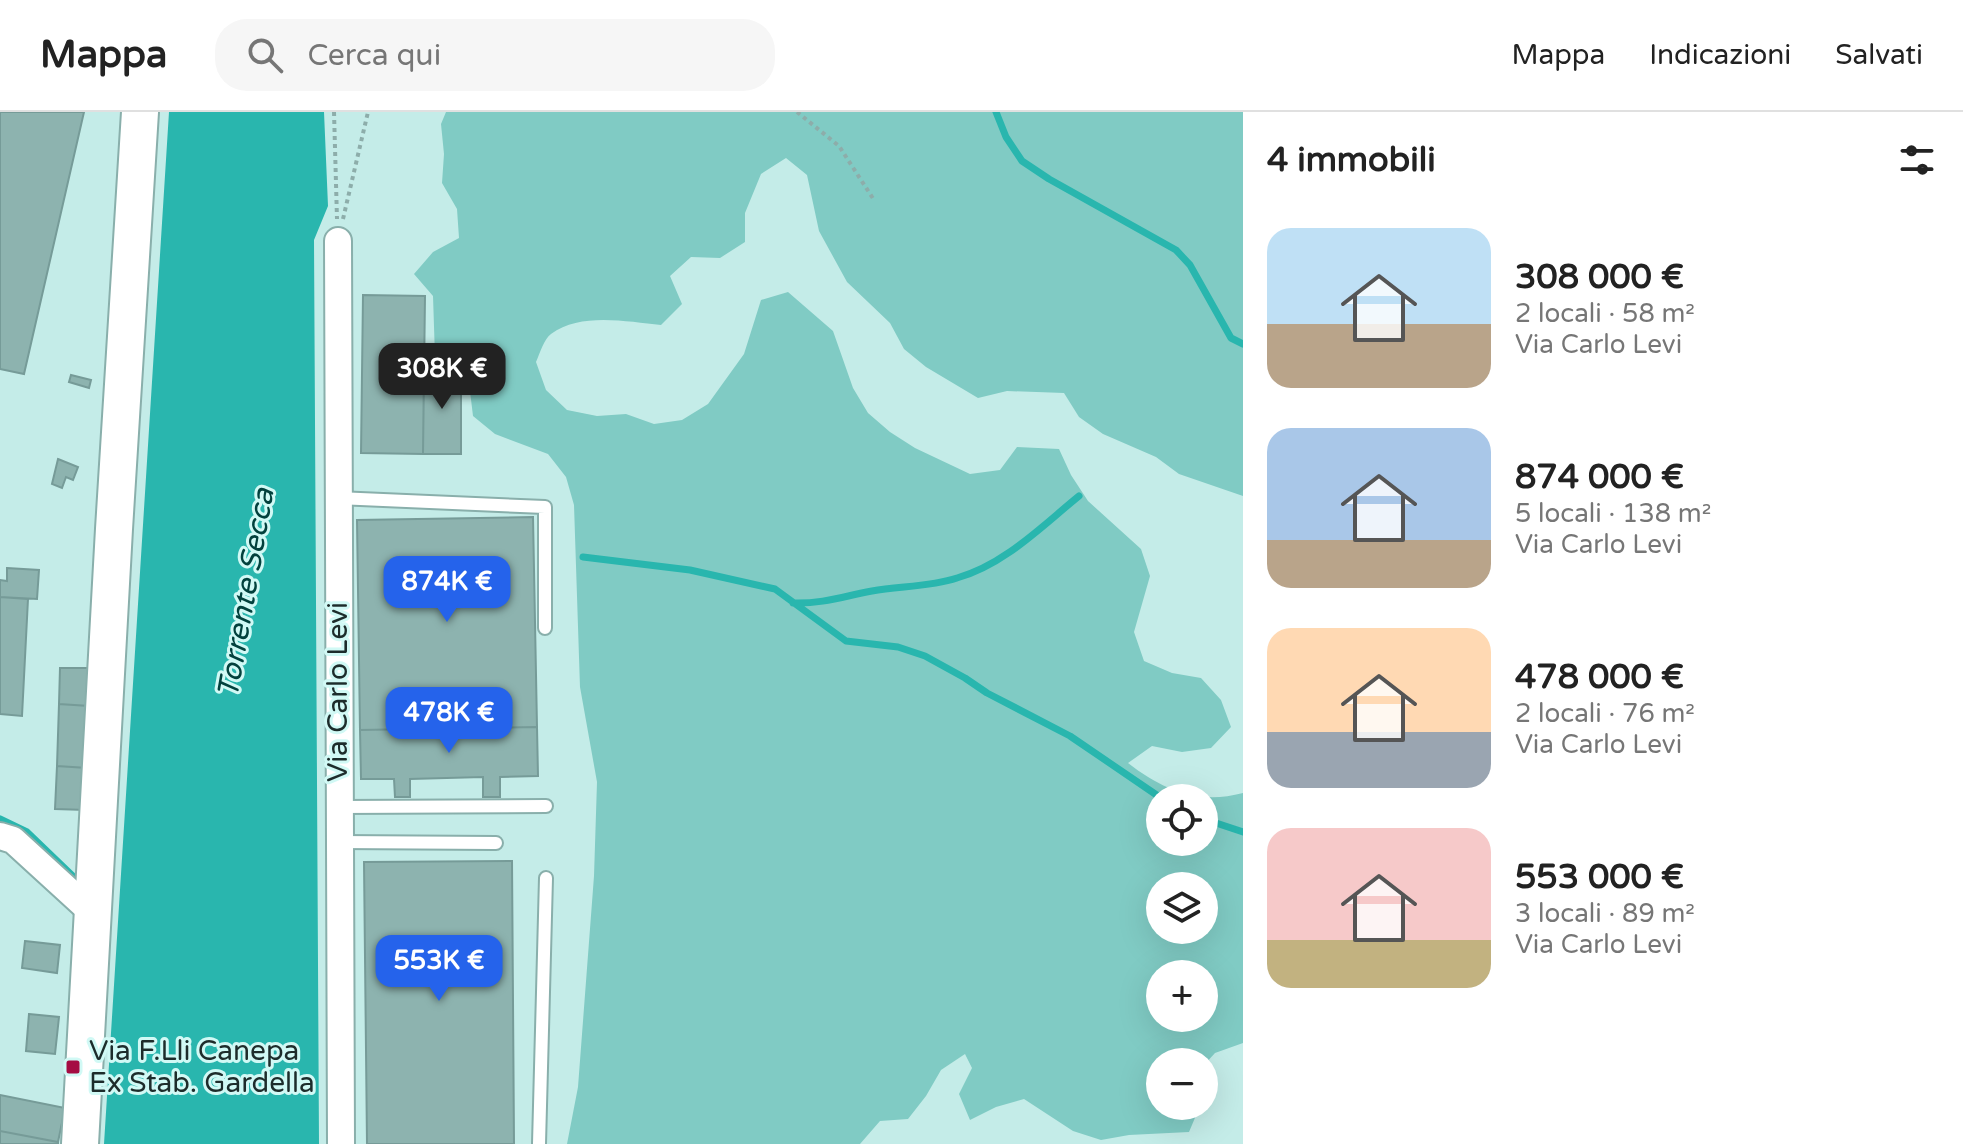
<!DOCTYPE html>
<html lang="it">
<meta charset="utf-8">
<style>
:root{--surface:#fff;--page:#f6f6f6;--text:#222;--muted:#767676;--line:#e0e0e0;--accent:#2563eb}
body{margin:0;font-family:"Varela Round",sans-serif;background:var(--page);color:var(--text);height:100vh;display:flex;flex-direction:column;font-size:30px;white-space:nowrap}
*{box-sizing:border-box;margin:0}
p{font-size:26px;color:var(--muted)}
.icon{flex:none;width:44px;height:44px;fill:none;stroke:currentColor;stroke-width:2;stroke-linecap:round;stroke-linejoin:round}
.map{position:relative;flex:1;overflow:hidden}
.side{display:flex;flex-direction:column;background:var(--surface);width:720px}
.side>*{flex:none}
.tools{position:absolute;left:1146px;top:672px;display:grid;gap:16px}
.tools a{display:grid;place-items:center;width:72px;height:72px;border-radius:50%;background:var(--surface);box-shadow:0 8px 32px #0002;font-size:40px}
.price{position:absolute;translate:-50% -68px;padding:0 18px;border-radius:16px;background:var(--accent);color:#fff;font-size:26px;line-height:52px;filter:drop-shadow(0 2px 4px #0008)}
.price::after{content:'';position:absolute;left:50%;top:48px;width:24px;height:18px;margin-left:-12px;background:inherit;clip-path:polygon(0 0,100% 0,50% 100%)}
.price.active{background:#222;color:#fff}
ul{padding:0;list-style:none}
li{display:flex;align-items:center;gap:24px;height:200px;padding:0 24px}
li span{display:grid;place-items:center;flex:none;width:224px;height:160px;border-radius:24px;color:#555}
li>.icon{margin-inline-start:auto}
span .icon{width:96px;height:96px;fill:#fffc;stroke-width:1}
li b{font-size:34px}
h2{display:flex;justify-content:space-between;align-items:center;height:96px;padding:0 24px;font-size:34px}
header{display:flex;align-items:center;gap:48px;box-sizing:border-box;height:112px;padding:0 40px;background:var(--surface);border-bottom:2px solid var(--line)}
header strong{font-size:38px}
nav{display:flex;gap:44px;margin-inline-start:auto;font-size:28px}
.search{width:560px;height:72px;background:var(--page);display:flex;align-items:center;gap:20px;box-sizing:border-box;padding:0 28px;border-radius:32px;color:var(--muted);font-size:30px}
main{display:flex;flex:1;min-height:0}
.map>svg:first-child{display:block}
.green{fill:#80cbc4;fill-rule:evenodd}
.water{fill:#29b6ae}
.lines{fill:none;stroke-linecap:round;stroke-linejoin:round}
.stream{stroke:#29b6ae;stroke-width:7}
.building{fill:#8db3af;stroke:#769b98;stroke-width:2}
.lane-casing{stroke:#89afab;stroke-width:16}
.street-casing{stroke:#89afab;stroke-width:30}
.secondary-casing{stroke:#89afab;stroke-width:40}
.path{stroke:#8dadaa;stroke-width:4;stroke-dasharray:4 4;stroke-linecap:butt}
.lane{stroke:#fff;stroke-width:12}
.street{stroke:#fff;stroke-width:26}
.secondary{stroke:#fff;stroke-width:36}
.poi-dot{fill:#a50d43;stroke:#d1f9f5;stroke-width:3}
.labels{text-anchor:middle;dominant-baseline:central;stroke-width:6;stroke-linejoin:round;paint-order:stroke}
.street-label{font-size:28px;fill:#1d2c2b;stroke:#d1f9f5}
.poi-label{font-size:28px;fill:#1d2c2b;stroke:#d1f9f5;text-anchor:start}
.water-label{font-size:30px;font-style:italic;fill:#02413d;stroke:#d1f9f5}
</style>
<header>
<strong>Mappa</strong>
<div class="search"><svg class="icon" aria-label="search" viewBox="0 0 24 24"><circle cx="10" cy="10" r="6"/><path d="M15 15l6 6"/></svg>Cerca qui</div>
<nav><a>Mappa</a><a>Indicazioni</a><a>Salvati</a></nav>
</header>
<main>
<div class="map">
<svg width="1243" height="1032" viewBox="0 0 1243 1032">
<rect width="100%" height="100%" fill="#c4ece8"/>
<!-- green -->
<path class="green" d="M446,0h797v384l-64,-22 -23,-17 -53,-23 -24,-17 -15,-24 -57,-2 -29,7 -52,-31 -22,-18 -14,-26 -43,-41 -28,-51 -12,-56 -21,-17 -25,16 -16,39v29l-25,16 -29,-1 -21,19 12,28 -21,21c-34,-3 -80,-13 -110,9 -7,5 -11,19 -15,28l10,28 21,20 30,6 29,-2 28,10 28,-4 26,-16 36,-50 17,-54 27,-8 45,39 20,57 15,25 22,19 25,16 55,26 30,-4 17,-23 42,2 12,26 17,26 53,48 9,27 -16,56 10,29 28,12 29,5 20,22 10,27 -20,21 -29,4 -30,-6 -24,17c35,27 70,42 115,30v250l-28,10 -11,12v-3h-44v44h40l-11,26 -60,3 -28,5 -28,-9 -49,-32 -28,8 -26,13 -11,-26 13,-26 -7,-14 -24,16 -15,26 -18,23 -28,2 -20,23h-293l11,-57 16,-211 3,-94 -17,-95 -6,-182 -8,-28 -18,-23 -53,-20 -22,-18 -7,-58 -31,-1 -2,-61 -19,-22 19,-22 26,-14 -2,-29 -15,-26 2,-29 -3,-30zM1160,686h44v44h-44zM1160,774h44v44h-44zM1160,862h44v44h-44z"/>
<!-- water -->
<path class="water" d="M169,0h155l4,94 -14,34 5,904h-215z"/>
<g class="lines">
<!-- stream -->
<path class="stream" d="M996,0l10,25 16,24 27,18 127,71 14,15 41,73 12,6
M583,445l107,13 85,19 71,52 52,6 27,9 40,22 22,15 83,43 91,62
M793,491c29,1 52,-7 79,-12 28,-5 58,-4 85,-13 47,-13 85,-52 122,-82
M0,707l27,13 52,50
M1204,707l39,13"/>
</g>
<!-- building -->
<path class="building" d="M0,0h84l-60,262 -24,-5z
M363,183l62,1 -2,158 -62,-1z
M424,256h37v86h-38z
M71,263l20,5 -2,8 -20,-6z
M58,347l20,8 -5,13 -7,-3 -4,11 -10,-4z
M533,405l4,210 -177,3 -3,-210z
M7,456l32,2 -2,29 -37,-2v-17l7,1z
M0,485l28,2 -6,117 -22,-2z
M60,556h31l-2,38 -30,-2z
M59,592l30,2 -2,62 -30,-2z
M537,615l1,49 -38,1v20h-17v-20l-73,2v18h-15l-1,-18h-33l-1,-49z
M57,654l30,2 -1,42 -31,-1z
M512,749l2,283h-147l-3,-282z
M25,829l35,4 -3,28 -35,-5z
M29,902l30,3 -4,37 -29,-3z
M0,983l65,13 -7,34 -58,-11z
M0,1019l58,11v2h-58z"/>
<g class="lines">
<defs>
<path id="lane" d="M337,386l208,9v121
M338,695l208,-1
M338,730l158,1
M539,1032l7,-266"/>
<path id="street" d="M338,129l3,903
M0,724l13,4 81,74"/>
<path id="secondary" d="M80,1032l34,-615 26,-417"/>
</defs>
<!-- lane casing -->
<use href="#lane" class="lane-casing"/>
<!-- street casing -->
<use href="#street" class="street-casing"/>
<!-- secondary casing -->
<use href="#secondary" class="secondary-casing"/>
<!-- path -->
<path class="path" d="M334,0l3,107
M797,0l42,34 35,54
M343,107l25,-107"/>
<!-- lane -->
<use href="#lane" class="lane"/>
<!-- street -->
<use href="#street" class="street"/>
<!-- secondary -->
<use href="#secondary" class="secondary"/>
</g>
<!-- markers -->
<rect class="poi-dot" x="65" y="947" width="16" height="16" rx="4"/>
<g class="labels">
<!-- street labels -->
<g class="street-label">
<text transform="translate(338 580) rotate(-90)">Via Carlo Levi</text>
</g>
<!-- poi labels -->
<g class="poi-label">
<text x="89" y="939">Via F.Lli Canepa<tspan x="89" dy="32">Ex Stab. Gardella</tspan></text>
</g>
<!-- water labels -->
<g class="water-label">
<text transform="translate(246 481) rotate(-80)">Torrente Secca</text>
</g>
</g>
</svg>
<div class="tools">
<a><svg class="icon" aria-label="locate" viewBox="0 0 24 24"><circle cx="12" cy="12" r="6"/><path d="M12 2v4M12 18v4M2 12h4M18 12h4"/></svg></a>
<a><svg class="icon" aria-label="layers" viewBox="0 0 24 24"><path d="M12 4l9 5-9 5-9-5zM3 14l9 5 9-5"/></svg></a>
<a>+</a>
<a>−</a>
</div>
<b class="price active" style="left:442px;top:299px">308K €</b>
<b class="price" style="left:447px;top:512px">874K €</b>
<b class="price" style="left:449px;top:643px">478K €</b>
<b class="price" style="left:439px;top:891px">553K €</b>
</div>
<section class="side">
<h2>4 immobili<svg class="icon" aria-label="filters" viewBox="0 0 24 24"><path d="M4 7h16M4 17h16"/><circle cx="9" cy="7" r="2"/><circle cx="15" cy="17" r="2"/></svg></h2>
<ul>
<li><span style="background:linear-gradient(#bfe0f5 60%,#b9a48a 0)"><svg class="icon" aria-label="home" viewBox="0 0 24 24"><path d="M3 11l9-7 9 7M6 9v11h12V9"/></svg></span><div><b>308 000 €</b><p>2 locali · 58 m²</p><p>Via Carlo Levi</p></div></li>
<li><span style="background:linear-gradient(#a9c7e8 70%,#b9a48a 0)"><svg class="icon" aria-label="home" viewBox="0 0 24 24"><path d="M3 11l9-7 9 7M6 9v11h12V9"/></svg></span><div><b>874 000 €</b><p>5 locali · 138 m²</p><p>Via Carlo Levi</p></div></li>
<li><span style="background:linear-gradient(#ffd9b3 65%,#9aa5b1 0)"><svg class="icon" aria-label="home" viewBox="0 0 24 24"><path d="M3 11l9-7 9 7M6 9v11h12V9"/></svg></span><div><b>478 000 €</b><p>2 locali · 76 m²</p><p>Via Carlo Levi</p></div></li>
<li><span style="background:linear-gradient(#f6c9c9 70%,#c2b280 0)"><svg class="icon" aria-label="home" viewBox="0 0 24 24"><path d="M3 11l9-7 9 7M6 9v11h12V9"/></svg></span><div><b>553 000 €</b><p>3 locali · 89 m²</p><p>Via Carlo Levi</p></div></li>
</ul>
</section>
</main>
